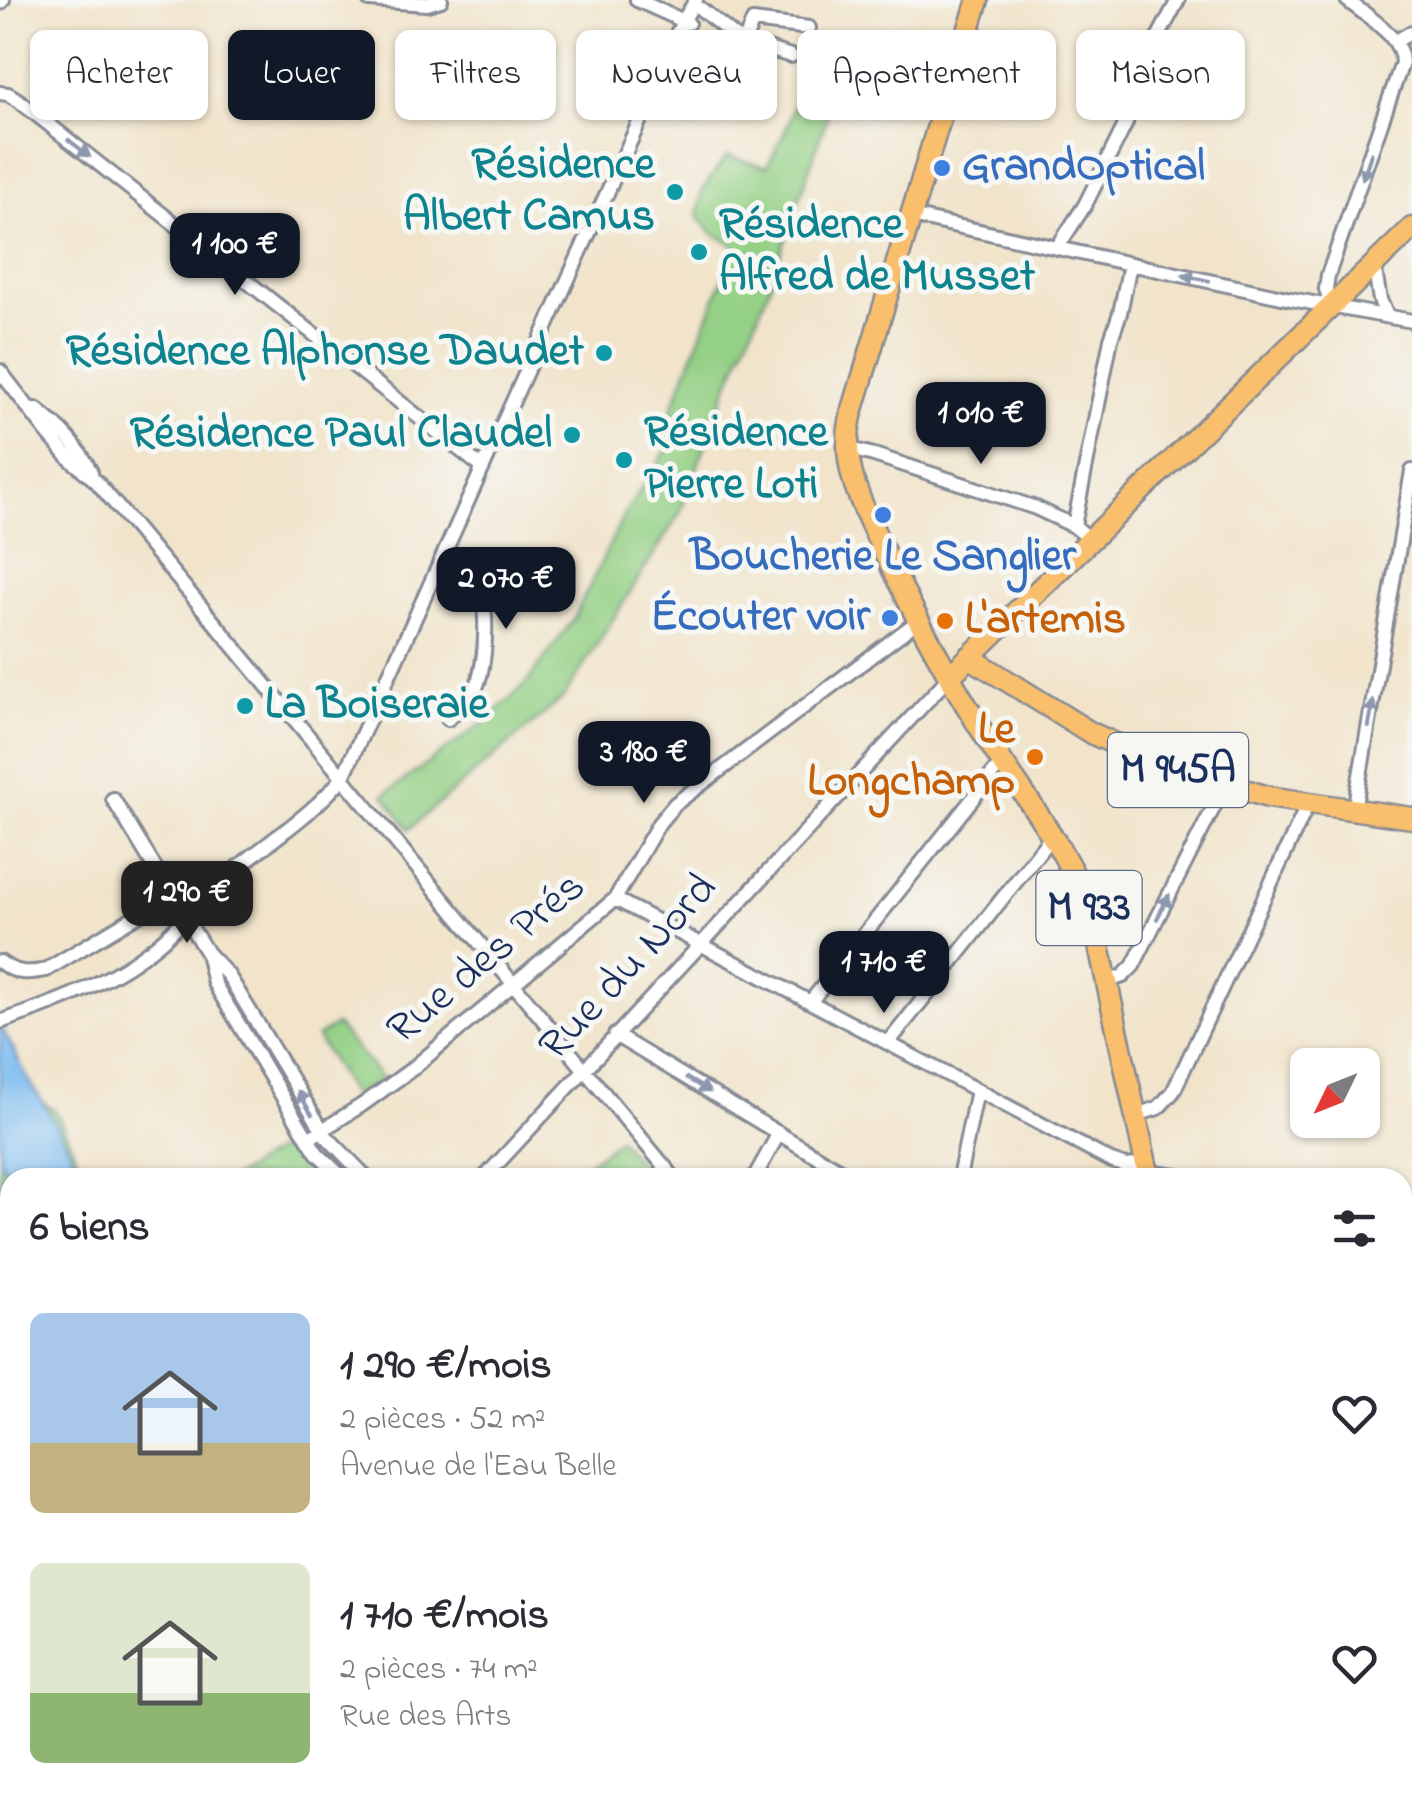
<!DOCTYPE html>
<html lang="fr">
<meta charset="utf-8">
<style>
:root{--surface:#fff;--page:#f2f2f3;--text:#2b2b33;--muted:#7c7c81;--accent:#111827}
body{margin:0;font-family:"Indie Flower",sans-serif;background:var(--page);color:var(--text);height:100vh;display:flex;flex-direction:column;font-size:38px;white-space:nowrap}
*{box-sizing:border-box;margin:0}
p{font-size:32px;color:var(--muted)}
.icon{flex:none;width:55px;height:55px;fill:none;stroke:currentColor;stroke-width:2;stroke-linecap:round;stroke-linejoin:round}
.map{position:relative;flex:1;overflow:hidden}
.side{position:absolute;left:0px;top:1168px;width:1412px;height:642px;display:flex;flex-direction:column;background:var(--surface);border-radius:30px 30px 0 0;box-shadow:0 2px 8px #0004}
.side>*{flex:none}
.banner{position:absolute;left:30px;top:30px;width:1352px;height:90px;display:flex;gap:20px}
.needle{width:65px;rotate:227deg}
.tools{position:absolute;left:1290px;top:1048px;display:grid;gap:20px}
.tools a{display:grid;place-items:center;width:90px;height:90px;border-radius:15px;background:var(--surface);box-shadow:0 2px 8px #0004;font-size:50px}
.price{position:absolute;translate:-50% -85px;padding:0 22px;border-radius:20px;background:var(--accent);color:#fff;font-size:32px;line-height:65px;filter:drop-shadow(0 2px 5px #0008)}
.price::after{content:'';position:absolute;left:50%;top:60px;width:30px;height:22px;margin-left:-15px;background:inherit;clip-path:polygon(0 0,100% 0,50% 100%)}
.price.current{background:#222;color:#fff}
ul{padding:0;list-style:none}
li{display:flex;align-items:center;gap:30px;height:250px;padding:0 30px}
li span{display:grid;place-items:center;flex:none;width:280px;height:200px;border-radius:15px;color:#555}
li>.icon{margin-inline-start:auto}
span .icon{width:120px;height:120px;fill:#fffc;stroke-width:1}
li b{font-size:42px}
h2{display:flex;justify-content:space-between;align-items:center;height:120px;padding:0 30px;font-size:42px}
.tag{padding:0 35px;border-radius:15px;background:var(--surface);box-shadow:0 2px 8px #0004;font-size:35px;line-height:90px}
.tag.current{background:var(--accent);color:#fff}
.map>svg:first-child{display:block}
.green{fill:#94d085;stroke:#588072;stroke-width:2.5}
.forest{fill:#77b272;stroke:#497068;stroke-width:2.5}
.water{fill:#7cbcf1;stroke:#4c76a8;stroke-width:2.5}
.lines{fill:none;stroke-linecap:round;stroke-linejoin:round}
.street-casing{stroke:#868a94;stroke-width:18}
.secondary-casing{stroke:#868a94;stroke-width:22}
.primary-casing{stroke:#868a94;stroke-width:25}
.street{stroke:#fff;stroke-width:12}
.secondary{stroke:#fde5c4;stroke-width:18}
.primary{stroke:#f9bf6c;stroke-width:20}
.oneway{fill:#8d97ae}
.shop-dot{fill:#3f7fe0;stroke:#f6f6f2;stroke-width:4}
.culture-dot{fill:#0f9aa8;stroke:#f6f6f2;stroke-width:4}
.food-dot{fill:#e8710a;stroke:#f6f6f2;stroke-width:4}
.labels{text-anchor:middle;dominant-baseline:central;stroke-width:10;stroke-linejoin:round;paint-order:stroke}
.shield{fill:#f6f6f2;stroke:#5d6b8a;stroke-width:2.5}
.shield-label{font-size:42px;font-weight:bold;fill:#1b2f5e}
.culture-label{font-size:45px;font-weight:bold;fill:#0d838f;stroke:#f6f6f2;text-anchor:end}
.shop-label{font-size:45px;font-weight:bold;fill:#366cbe;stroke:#f6f6f2;text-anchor:start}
.food-label{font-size:45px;font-weight:bold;fill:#c56008;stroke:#f6f6f2;text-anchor:start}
.street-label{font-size:45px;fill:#1b2f5e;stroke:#f6f6f2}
</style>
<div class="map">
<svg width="1412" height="1808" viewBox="0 0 1412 1808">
<rect width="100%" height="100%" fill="#f6f6f2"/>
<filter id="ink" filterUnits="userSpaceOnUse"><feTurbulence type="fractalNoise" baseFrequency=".01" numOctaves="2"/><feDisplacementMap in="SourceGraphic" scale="20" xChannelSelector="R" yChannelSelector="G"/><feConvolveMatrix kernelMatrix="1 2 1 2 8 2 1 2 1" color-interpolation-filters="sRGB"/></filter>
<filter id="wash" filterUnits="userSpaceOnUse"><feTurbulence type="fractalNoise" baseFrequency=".0048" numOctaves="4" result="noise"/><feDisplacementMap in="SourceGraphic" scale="40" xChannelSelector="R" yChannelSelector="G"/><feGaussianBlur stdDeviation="2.25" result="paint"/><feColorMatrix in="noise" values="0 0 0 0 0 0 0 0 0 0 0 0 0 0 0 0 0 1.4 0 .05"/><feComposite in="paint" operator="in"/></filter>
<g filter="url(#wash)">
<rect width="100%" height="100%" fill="#f1e4cb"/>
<!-- green -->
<path class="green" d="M804,72l34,13 -72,211 -40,94 -46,123 -116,184 -155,132 -25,-34 102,-74 39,-36 48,-65 51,-105 44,-67 -2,-9 6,-31 64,-162 -24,-13 -14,-17 4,-26 25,-34 40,11 20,-40z
M336,1025l46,54 -29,18 -36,-60z
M0,1049l24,41 32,21 30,66 -76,1v622h374l4,8h-388z
M619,1139l31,38h-77l3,-4z
M294,1140l10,17 -4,3 13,13 -4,4h-75z"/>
<!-- forest -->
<path class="forest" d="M0,1678l10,4v113l-10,-2z"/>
<!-- water -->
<path class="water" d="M0,1024l26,51 39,65 17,37 -72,1v2l-10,-22z"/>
</g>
<g filter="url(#ink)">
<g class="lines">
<defs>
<path id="street" d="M369,0l58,4 14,-4
M637,0l51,23
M0,3l3,-3
M701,9l38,31 52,16
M1396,41l16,-9
M744,42l9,-21 56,7
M0,93l8,1 10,6 465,368
M911,216l380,83 121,22
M1057,248l28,-43 41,-82 4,-33 48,-90
M1374,265l6,35 7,16
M1331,306l-5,-17 2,-14 74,-212c0,-28 -35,-46 -55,-63
M0,371l47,61 23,27 26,22 122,146 456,551
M36,409c24,19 41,34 55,63
M846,448l28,7 162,53 38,18 16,13
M1074,526l37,-187 9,-26 10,-49
M442,559c12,6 26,10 33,21 16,23 11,86 0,110 -6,12 -17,21 -27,29
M113,799l94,154 21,22 98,161 41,42
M1354,811l58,-340
M615,899l496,262 15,5 20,-2
M207,953l7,30 94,156 9,14 26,25
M0,962c16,12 27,12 46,8l125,-75
M1107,982l16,-6 10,-10 92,-181
M811,1001l191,-239
M0,1022c56,-19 113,-40 159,-79 24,-20 42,-45 66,-65 39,-34 86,-61 118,-101l321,-710c7,-24 18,-46 32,-67
M615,1035l238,143
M889,1042l162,-205
M1136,1115l22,-7 15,-16 135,-288
M308,1139l54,-34 50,-36 203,-170 44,-76 16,-19 243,-183
M1148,1172l42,6
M484,1178l466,-502
M754,1178l25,-45
M959,1178l18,-88
M1402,1205l10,2
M495,1800l10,8
M1162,1800l22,8
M755,1808l2,-8
M898,1808l3,-8
M1033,1808l2,-8"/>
<path id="secondary" d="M1402,1464l10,2"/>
<path id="primary" d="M978,0l-38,119 -89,297c-12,52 13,92 34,138 31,64 65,127 104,188 38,59 86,116 106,185l54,251
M969,657l122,76 72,32 105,32 144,21
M950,676l462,-448
M1278,1800l1,8"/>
</defs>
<!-- street casing -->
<use href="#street" class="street-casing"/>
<!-- secondary casing -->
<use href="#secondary" class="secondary-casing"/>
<!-- primary casing -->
<use href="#primary" class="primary-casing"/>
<!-- street -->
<use href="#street" class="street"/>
<!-- secondary -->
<use href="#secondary" class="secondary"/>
<!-- primary -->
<use href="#primary" class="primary"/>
</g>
<!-- one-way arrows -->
<defs><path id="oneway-solid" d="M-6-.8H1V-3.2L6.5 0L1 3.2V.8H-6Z" transform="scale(2.5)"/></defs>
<g class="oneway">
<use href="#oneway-solid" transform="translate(79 148) rotate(38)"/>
<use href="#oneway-solid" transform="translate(1367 166) rotate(109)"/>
<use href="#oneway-solid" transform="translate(1196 278) rotate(-168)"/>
<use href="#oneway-solid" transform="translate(1371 714) rotate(-80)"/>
<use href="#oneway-solid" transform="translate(1163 907) rotate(-63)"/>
<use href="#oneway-solid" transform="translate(698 1085) rotate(31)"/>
<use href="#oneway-solid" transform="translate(305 1103) rotate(-121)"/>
</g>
</g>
<!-- markers -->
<g class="shop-dot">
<circle cx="942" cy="168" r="10"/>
<circle cx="883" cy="515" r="10"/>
<circle cx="890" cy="618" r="10"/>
</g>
<g class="culture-dot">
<circle cx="675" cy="192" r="10"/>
<circle cx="699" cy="252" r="10"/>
<circle cx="604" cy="353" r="10"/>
<circle cx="572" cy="435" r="10"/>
<circle cx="624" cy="460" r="10"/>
<circle cx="245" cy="706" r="10"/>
</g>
<g class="food-dot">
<circle cx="945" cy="621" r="10"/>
<circle cx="1035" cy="757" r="10"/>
</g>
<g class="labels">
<!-- shield labels -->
<g class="shield">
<rect x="1108" y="733" width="140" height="74" rx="8"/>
<rect x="1036.5" y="871" width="105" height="74" rx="8"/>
</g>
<g class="shield-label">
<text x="1178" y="770">M 945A</text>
<text x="1089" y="908">M 933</text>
</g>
<!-- culture labels -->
<g class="culture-label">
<text x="655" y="166">Résidence<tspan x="655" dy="52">Albert Camus</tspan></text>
<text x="719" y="226" text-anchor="start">Résidence<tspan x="719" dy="52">Alfred de Musset</tspan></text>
<text x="584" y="353">Résidence Alphonse Daudet</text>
<text x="644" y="434" text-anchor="start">Résidence<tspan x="644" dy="52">Pierre Loti</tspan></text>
<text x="552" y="435">Résidence Paul Claudel</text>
<text x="265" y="706" text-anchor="start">La Boiseraie</text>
</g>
<!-- shop labels -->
<g class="shop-label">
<text x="962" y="168">GrandOptical</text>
<text x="883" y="558" text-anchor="middle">Boucherie Le Sanglier</text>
<text x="870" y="618" text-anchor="end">Écouter voir</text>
</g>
<!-- food labels -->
<g class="food-label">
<text x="965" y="621">L'artemis</text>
<text x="1015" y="731" text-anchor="end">Le<tspan x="1015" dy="52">Longchamp</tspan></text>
</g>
<!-- street labels -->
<g class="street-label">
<text transform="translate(487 959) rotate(-40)">Rue des Prés</text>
<text transform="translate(629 968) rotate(-47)">Rue du Nord</text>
</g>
</g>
</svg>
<div class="tools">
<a><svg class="needle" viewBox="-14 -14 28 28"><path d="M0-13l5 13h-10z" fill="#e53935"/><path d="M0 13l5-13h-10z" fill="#7c7c81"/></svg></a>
</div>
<b class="price" style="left:235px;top:298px">1 100 €</b>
<b class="price" style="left:981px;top:467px">1 010 €</b>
<b class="price" style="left:506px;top:632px">2 070 €</b>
<b class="price" style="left:644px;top:806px">3 180 €</b>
<b class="price current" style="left:187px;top:946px">1 290 €</b>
<b class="price" style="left:884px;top:1016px">1 710 €</b>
<div class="banner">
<a class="tag">Acheter</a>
<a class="tag current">Louer</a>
<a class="tag">Filtres</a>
<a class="tag">Nouveau</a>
<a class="tag">Appartement</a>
<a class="tag">Maison</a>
</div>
<section class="side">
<h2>6 biens<svg class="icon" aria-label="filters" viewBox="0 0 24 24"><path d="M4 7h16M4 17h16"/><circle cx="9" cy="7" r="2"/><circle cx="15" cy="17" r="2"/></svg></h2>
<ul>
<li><span style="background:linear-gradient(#a9c7e8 65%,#c2b280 0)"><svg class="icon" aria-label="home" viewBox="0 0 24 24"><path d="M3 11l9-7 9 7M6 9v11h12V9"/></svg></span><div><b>1 290 €/mois</b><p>2 pièces · 52 m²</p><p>Avenue de l'Eau Belle</p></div><svg class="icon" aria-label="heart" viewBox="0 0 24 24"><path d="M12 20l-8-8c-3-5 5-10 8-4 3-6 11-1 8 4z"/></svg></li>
<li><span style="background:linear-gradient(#dfe7d0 65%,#8fb573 0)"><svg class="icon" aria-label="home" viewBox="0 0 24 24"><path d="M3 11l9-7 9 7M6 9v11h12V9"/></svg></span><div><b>1 710 €/mois</b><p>2 pièces · 74 m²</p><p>Rue des Arts</p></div><svg class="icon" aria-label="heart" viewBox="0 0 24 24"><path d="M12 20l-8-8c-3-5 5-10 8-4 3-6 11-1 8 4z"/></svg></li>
</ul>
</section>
</div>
